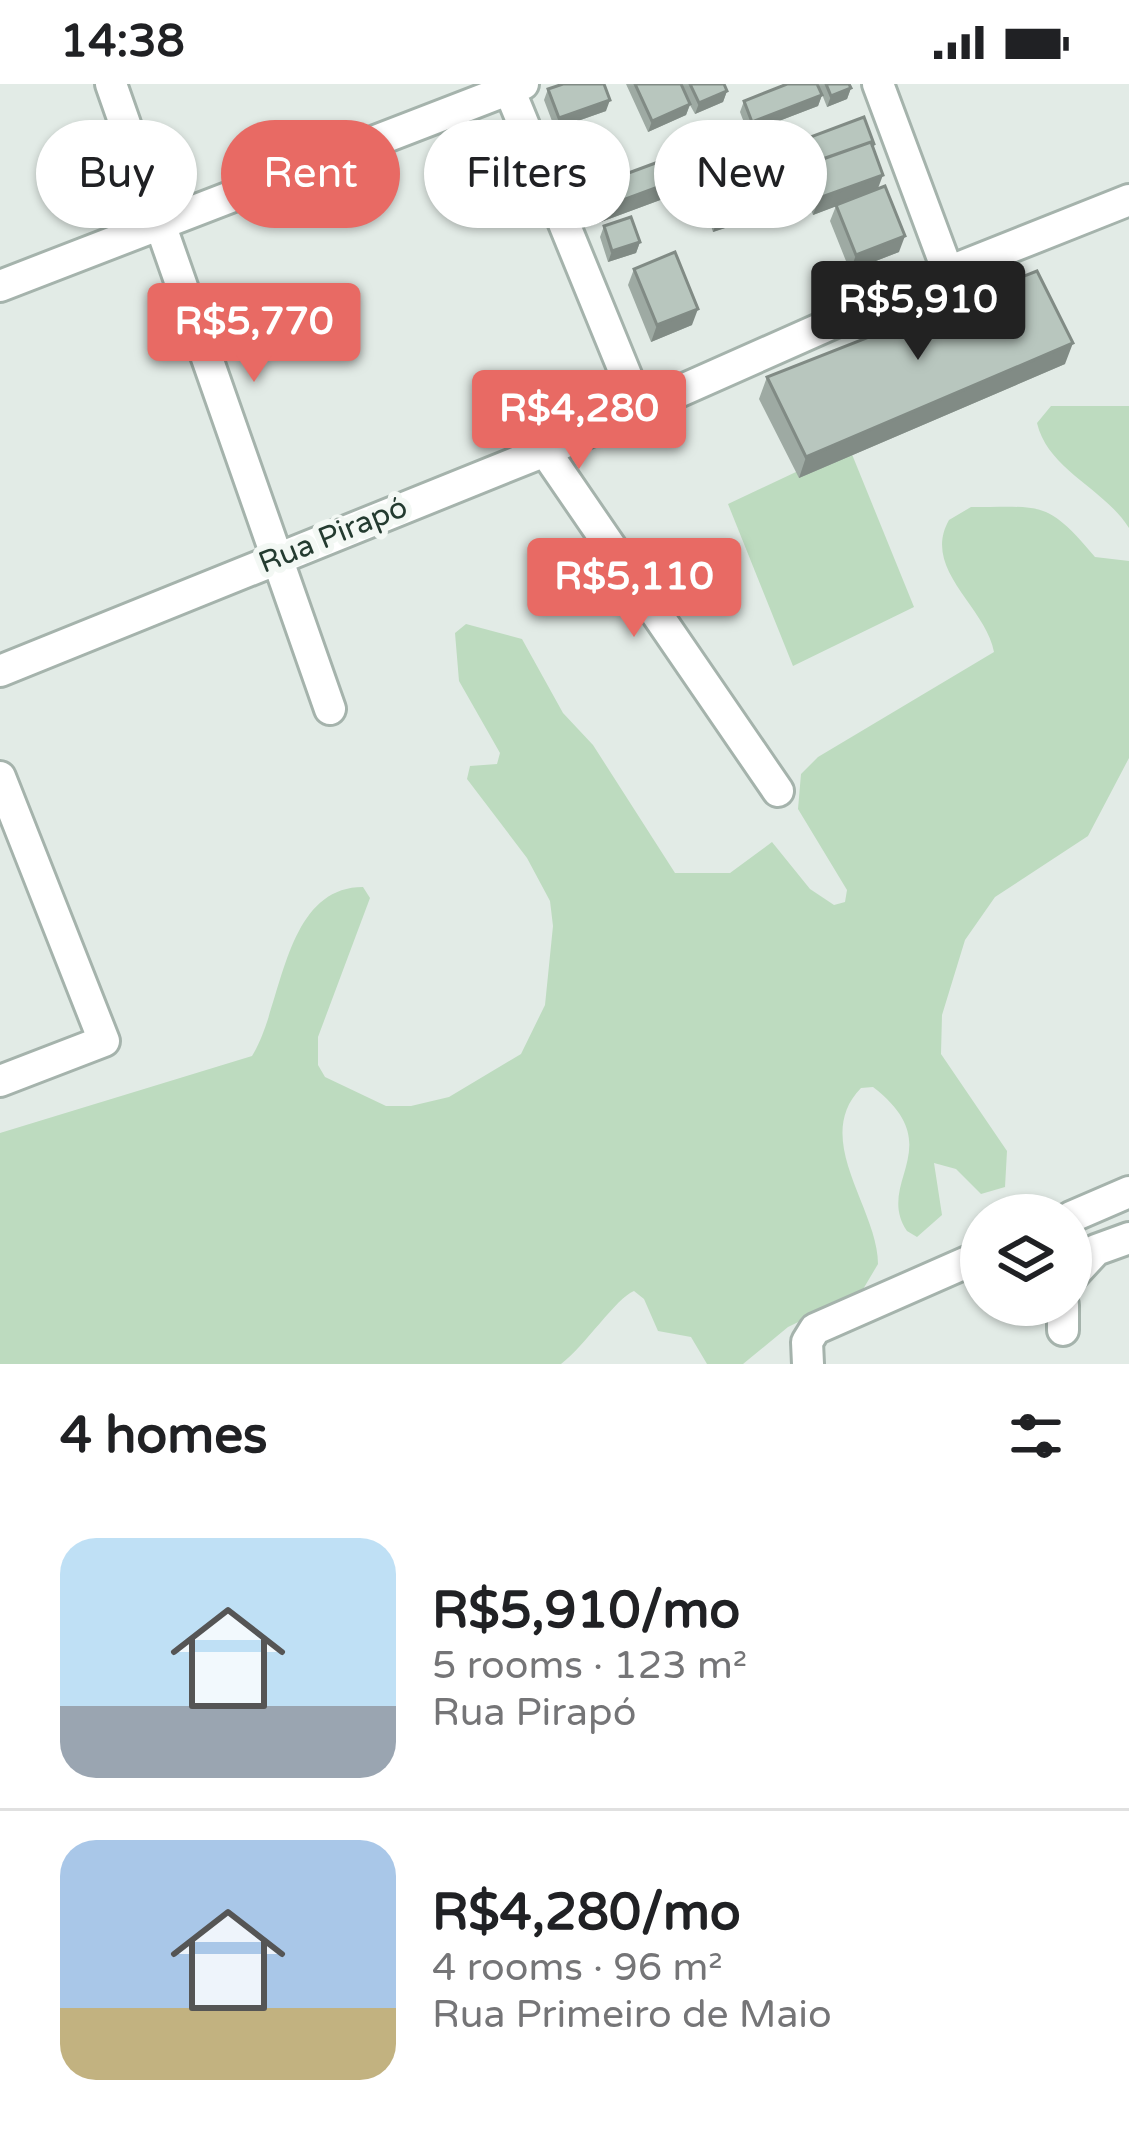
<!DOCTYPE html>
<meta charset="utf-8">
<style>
:root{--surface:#fff;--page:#f2f2f2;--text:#202124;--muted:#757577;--line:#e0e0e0;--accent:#e86a64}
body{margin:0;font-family:"Varela Round",sans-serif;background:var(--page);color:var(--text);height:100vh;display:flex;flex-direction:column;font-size:45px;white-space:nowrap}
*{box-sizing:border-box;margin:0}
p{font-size:39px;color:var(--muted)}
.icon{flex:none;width:66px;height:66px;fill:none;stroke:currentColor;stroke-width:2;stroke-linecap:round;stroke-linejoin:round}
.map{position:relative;height:1280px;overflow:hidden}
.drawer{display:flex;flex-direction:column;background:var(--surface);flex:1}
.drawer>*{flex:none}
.guide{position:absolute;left:36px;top:36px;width:1059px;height:108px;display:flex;gap:24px}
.fabs{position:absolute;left:960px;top:1110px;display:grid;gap:24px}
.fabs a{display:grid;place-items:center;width:132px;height:132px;border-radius:50%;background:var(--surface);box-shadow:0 3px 9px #0004;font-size:60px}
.price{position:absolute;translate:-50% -102px;padding:0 27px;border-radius:12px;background:var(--accent);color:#fff;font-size:39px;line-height:78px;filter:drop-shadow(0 3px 6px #0008)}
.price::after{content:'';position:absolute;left:50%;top:72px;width:36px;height:27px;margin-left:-18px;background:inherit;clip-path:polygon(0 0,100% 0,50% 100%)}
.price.selected{background:#222;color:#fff}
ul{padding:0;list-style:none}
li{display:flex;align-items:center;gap:36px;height:300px;padding:0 60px}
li+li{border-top:3px solid var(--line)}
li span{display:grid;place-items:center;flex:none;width:336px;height:240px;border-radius:36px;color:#555}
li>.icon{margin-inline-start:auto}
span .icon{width:144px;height:144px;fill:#fffc;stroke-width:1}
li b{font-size:51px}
h2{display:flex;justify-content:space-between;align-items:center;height:144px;padding:0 60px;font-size:51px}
.tag{padding:0 42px;border-radius:54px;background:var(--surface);box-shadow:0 3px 9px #0004;font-size:42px;line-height:108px}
.tag.selected{background:var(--accent);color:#fff}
.status{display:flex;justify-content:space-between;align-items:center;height:84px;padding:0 60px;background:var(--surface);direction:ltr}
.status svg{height:33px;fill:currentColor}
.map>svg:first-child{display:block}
.green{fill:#bddbbf}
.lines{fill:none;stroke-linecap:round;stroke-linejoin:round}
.minor-casing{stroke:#a5b3ac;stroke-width:36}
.minor{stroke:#fff;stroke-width:30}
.wall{fill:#9eaaa3}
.shaded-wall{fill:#818b85}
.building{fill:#b8c6be;stroke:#818b85;stroke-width:3}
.labels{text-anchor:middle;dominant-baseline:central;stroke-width:12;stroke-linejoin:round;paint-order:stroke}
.street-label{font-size:30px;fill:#243b30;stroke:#f3f8f4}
</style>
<div class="status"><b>14:38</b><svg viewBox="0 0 49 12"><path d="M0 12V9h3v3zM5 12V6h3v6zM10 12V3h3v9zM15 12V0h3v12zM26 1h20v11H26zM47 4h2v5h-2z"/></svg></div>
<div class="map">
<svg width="1129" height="1280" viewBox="0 0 1129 1280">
<rect width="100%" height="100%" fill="#e2ebe6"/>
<!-- green -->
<path class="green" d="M1051,322h78v122c-25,-40 -81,-58 -92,-105z
M849,363l65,160 -121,59 -65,-162z
M971,423c72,0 76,-7 124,50l34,4v197l-41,78 -93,61 -30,43 -23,75 -1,39 66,97 -2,36 -24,7 -25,-25 -22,-6 8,52 -25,22 -10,-6c-33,-49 44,-84 -34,-144l-12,1c-50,51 17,120 17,176l-16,27 -74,36 -45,37h-36l-16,-27 -33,-6 -14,-32 -10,-8c-18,7 -49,55 -73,73h-561v-231l252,-77c31,-49 31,-169 111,-169l7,11 -52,139v28l7,12 61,29h25l38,-9 72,-43 24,-49 8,-79 -3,-25 -23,-43 -60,-79 3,-13 27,-2 3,-11 -41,-72 -4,-48 11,-9 56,15 41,74 30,32 82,128h55l42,-31 38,47 24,16 11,-3 2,-12 -49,-81 3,-35 17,-17 176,-105c-8,-45 -73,-83 -45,-132z"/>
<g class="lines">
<defs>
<path id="minor" d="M111,0l219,625
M507,0l132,323
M878,0l70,188
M0,202l523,-202
M545,367l233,340
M0,587l545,-220 403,-179 181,-72
M0,693l104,264 -104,40
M1071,1133l58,-25
M1071,1193l25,-27 33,-12
M1063,1246v-25
M808,1280l-1,-22 8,-13 166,-73"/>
</defs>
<!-- minor casing -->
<use href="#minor" class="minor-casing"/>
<!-- minor -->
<use href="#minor" class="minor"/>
</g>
<!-- wall -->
<path class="wall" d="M626,0h98l3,7 -4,11 -28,12 -5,-9 -4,10 -38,17z
M818,0h31l2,4 -4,11 -20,8z
M548,5l58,22 -51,18 -11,-29z
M822,11l-4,11 -70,27 -8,-21 4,-11z
M805,55l68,9 5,40 21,64 -49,19 -20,-50 6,-15 -23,9 -12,-34 6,-16 -6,-15z
M755,67l34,34 -4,11 -29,3 -5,-37z
M731,76l-6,16 -135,50 -8,-22 6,-16z
M709,112l38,15 -4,11 -30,10 -8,-25z
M604,142l36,16 -4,11 -28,9 -8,-25z
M634,185l58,56 -41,17 -23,-57z
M1065,280l-266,114 -40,-79 8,-22z"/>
<!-- shaded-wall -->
<path class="shaded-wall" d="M851,4l-4,11 -20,8 4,-11z
M727,7l-4,11 -28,12 4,-11z
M822,11l-4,11 -70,27 4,-11z
M610,16l-4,11 -51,18 4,-11z
M690,20l-4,11 -38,17 4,-11z
M731,76l-6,16 -135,50 6,-16z
M883,91l-6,16 -64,24 6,-17z
M789,101l-4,11 -29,3 4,-11z
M747,127l-4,11 -30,10 4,-11z
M905,152l-6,16 -49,19 6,-16z
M640,158l-4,11 -28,9 4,-11z
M698,225l-6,16 -41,17 6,-17z
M1073,259l-8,21 -266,114 7,-21z"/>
<!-- building -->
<path class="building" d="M563,0h41l6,16 -51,18 -11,-29z
M635,0h46l9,20 -38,17z
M690,0h34l3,7 -28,12z
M787,0h30l5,11 -70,27 -8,-21z
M826,0h23l2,4 -20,8z
M864,33l10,27 -2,1 -1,-3 -57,20 -9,-23z
M723,54l8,22 -135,50 -8,-22z
M871,58l12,33 -64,23 -13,-33z
M784,63l5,38 -29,3 -5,-37z
M885,102l20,50 -49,19 -20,-50z
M739,103l8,24 -30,10 -8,-25z
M631,133l9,25 -28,9 -8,-25z
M675,168l23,57 -41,16 -23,-56z
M1037,187l36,72 -267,114 -39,-80z"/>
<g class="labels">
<!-- street labels -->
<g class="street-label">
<text transform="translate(333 451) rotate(-22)">Rua Pirapó</text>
</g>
</g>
</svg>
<div class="fabs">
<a><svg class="icon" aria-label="layers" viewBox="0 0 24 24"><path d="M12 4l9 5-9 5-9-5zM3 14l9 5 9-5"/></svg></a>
</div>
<b class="price selected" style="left:918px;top:279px">R$5,910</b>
<b class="price" style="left:254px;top:301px">R$5,770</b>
<b class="price" style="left:579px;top:388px">R$4,280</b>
<b class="price" style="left:634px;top:556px">R$5,110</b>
<div class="guide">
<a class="tag">Buy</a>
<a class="tag selected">Rent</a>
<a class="tag">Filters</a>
<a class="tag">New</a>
</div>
</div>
<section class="drawer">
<h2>4 homes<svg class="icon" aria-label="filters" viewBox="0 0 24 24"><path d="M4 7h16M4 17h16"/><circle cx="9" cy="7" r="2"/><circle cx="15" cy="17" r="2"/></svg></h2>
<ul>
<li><span style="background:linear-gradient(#bfe0f5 70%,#9aa5b1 0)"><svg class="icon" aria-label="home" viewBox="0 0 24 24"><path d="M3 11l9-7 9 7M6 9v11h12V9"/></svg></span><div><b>R$5,910/mo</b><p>5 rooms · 123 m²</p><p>Rua Pirapó</p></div></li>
<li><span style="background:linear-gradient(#a9c7e8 70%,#c2b280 0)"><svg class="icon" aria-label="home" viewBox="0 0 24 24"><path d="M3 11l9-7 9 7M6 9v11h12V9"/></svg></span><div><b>R$4,280/mo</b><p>4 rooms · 96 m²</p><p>Rua Primeiro de Maio</p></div></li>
</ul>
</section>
